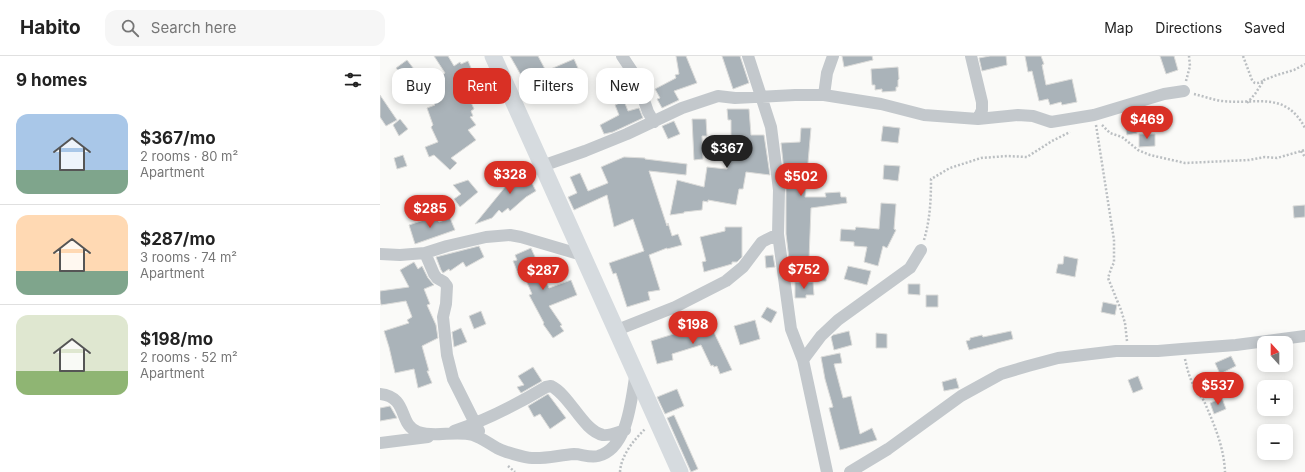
<!DOCTYPE html>
<meta charset="utf-8">
<style>
:root{--surface:#fff;--page:#f6f6f6;--text:#222;--muted:#767676;--line:#e0e0e0;--accent:#d93025}
body{margin:0;font-family:Inter,sans-serif;background:var(--page);color:var(--text);height:100vh;display:flex;flex-direction:column;font-size:15px;white-space:nowrap}
*{box-sizing:border-box;margin:0}
p{font-size:13px;color:var(--muted)}
.icon{flex:none;width:22px;height:22px;fill:none;stroke:currentColor;stroke-width:2;stroke-linecap:round;stroke-linejoin:round}
.map{position:relative;flex:1;overflow:hidden}
.panel{display:flex;flex-direction:column;background:var(--surface);width:380px}
.panel>*{flex:none}
.top-card{position:absolute;left:12px;top:12px;width:380px;height:36px;display:flex;gap:8px}
.needle{width:26px;rotate:339deg}
.controls{position:absolute;left:877px;top:280px;display:grid;gap:8px}
.controls a{display:grid;place-items:center;width:36px;height:36px;border-radius:8px;background:var(--surface);box-shadow:0 2px 10px #0003;font-size:20px}
.price{position:absolute;translate:-50% -34px;padding:0 9px;border-radius:14px;background:var(--accent);color:#fff;font-size:13px;line-height:26px;filter:drop-shadow(0 1px 2px #0008)}
.price::after{content:'';position:absolute;left:50%;top:24px;width:12px;height:9px;margin-left:-6px;background:inherit;clip-path:polygon(0 0,100% 0,50% 100%)}
.price.current{background:#222;color:#fff}
ul{padding:0;list-style:none}
li{display:flex;align-items:center;gap:12px;height:100px;padding:0 16px}
li+li{border-top:1px solid var(--line)}
li span{display:grid;place-items:center;flex:none;width:112px;height:80px;border-radius:12px;color:#555}
li>.icon{margin-inline-start:auto}
span .icon{width:48px;height:48px;fill:#fffc;stroke-width:1}
li b{font-size:17px}
h2{display:flex;justify-content:space-between;align-items:center;height:48px;padding:0 16px;font-size:17px}
.pill{padding:0 14px;border-radius:12px;background:var(--surface);box-shadow:0 2px 10px #0003;font-size:14px;line-height:36px}
.pill.current{background:var(--accent);color:#fff}
header{display:flex;align-items:center;gap:24px;box-sizing:border-box;height:56px;padding:0 20px;background:var(--surface);border-bottom:1px solid var(--line)}
header strong{font-size:19px}
nav{display:flex;gap:22px;margin-inline-start:auto;font-size:14px}
.search{width:280px;height:36px;background:var(--page);display:flex;align-items:center;gap:10px;box-sizing:border-box;padding:0 14px;border-radius:12px;color:var(--muted);font-size:15px}
main{display:flex;flex:1;min-height:0}
.map>svg:first-child{display:block}
.building{fill:#aab3b9;stroke:#dcdcda}
.lines{fill:none;stroke-linecap:round;stroke-linejoin:round}
.path{stroke:#bbbfc2;stroke-width:2.5;stroke-dasharray:2 2;stroke-linecap:butt}
.street{stroke:#c3c8cc;stroke-width:12}
.secondary{stroke:#d6dbdf;stroke-width:17}
</style>
<header>
<strong>Habito</strong>
<div class="search"><svg class="icon" aria-label="search" viewBox="0 0 24 24"><circle cx="10" cy="10" r="6"/><path d="M15 15l6 6"/></svg>Search here</div>
<nav><a>Map</a><a>Directions</a><a>Saved</a></nav>
</header>
<main>
<section class="panel">
<h2>9 homes<svg class="icon" aria-label="filters" viewBox="0 0 24 24"><path d="M4 7h16M4 17h16"/><circle cx="9" cy="7" r="2"/><circle cx="15" cy="17" r="2"/></svg></h2>
<ul>
<li><span style="background:linear-gradient(#a9c7e8 70%,#7fa58c 0)"><svg class="icon" aria-label="home" viewBox="0 0 24 24"><path d="M3 11l9-7 9 7M6 9v11h12V9"/></svg></span><div><b>$367/mo</b><p>2 rooms · 80 m²</p><p>Apartment</p></div></li>
<li><span style="background:linear-gradient(#ffd9b3 70%,#7fa58c 0)"><svg class="icon" aria-label="home" viewBox="0 0 24 24"><path d="M3 11l9-7 9 7M6 9v11h12V9"/></svg></span><div><b>$287/mo</b><p>3 rooms · 74 m²</p><p>Apartment</p></div></li>
<li><span style="background:linear-gradient(#dfe7d0 70%,#8fb573 0)"><svg class="icon" aria-label="home" viewBox="0 0 24 24"><path d="M3 11l9-7 9 7M6 9v11h12V9"/></svg></span><div><b>$198/mo</b><p>2 rooms · 52 m²</p><p>Apartment</p></div></li>
</ul>
</section>
<div class="map">
<svg width="925" height="416" viewBox="0 0 925 416">
<rect width="100%" height="100%" fill="#fafaf8"/>
<!-- building -->
<path class="building" d="M54,0h14l6,10 6,-4 1,2 7,-3 13,30v4l-11,5 4,9 -3,2 2,5 -3,1 6,8 -8,5 8,10 -25,18 6,5 -7,7 -16,-15 -5,2 -4,-10 13,-5 -7,-15 2,-2 -6,-17 8,-3 -17,-19 7,-6 4,4 16,-11z
M130,0h28l8,15 28,-12 10,23 -35,16 -2,-5 -4,1 -10,-24 -11,7z
M296,0h10l11,27 -23,8 5,9 -17,8 -5,-9 3,-1 -5,-9 21,-11 -1,-3 4,-1z
M342,0h18l9,27 -16,6z
M462,0h30l1,4 -29,7z
M610,0h16l1,9 -25,6 -3,-13z
M645,0h16l3,8 -2,1 4,20 26,-6 5,23 -15,3 -1,-3 -11,3 -2,-6 -9,2 -7,-30 -4,1z
M780,0h14l4,14 -12,4z
M27,4l10,13 -10,8 -11,-13z
M518,11l1,12 -1,1v7h-2v4l-14,1v-3l-7,1v-5h-3l-1,-16z
M245,19l7,15 -12,6 -7,-15z
M0,39l17,25 -11,6 -6,-9z
M244,45l4,10 11,-3 4,10 -30,14 -9,2 -4,-9 19,-10 -4,-10z
M347,53h22l2,26h13l6,40 -24,-3 -3,17h-4l-3,16 -28,-5v2l-5,-1 -1,9 -18,2v1l-14,2 7,-35 27,7 3,-20 20,2 2,-19h2v-30h-3z
M755,62l2,15 -10,2 -3,-15z
M20,63l8,10 -9,7 -6,-11z
M312,63h14l1,17h-5l1,23 -9,1z
M294,65l6,13 -12,5 -6,-13z
M503,70l17,2 -2,15 -17,-2z
M421,72h10l-6,69h21l-1,-4 15,-1 1,5h5l1,6 -36,5 -2,52 -20,-1 -3,-25v-44l-5,-47 19,-1z
M759,78h16v12l-16,1z
M23,99l4,11 -10,3 -3,-11z
M244,101l21,1v1l42,5 -1,11 -37,-4 18,55 1,-3 4,13 6,-2 4,11 -15,4v-1l-18,7 11,35 -12,2 2,8 -23,7 -11,-34 -3,1 -4,-11 35,-12 -11,-32 -19,8 -7,-32 -33,15 -6,-13 9,-4 -7,-16 10,-4 8,18 20,-8 -7,-16z
M504,109l16,1 -2,15 -15,-2z
M139,114h6l11,21 -10,6 -16,14 -2,-3 -6,5 -3,-3 -7,8 -17,6z
M88,124l10,12 -18,15 -6,-8 7,-5 -8,-9z
M501,147l15,1 -2,25 2,1 -9,18 -4,-2 -5,20 -14,-4 3,-15 -13,-1v-4l-14,-1 1,-12 14,1 1,-3 23,2z
M925,149v12l-11,1 -1,-12z
M56,160l3,6 11,-4 5,12 -40,14 -6,-19z
M345,171h17v30l-5,5h-5v2l-28,8 -2,-10 4,-1 -6,-24 25,-6z
M99,190l5,11 -18,10 -3,-5 -13,9 -1,-2 -6,4 -2,-3 -5,-13z
M151,192l18,40 22,-8 6,15 -28,11 13,19 -2,1 4,5 -11,7 -10,-14 1,-1 -15,-28 3,-1 -10,-23 -4,2 -5,-12 4,-1 -2,-5z
M393,199l2,12 -9,1 -1,-12z
M684,200l14,3 -3,18 -19,-4 2,-9h5z
M34,206l4,7 4,-3 6,12 6,7 -10,4 6,15 -3,1 9,20 2,13 -16,8 7,25h-2l5,12 -14,5 -4,-19 -19,4 -6,-26 -5,-16 25,-8 -2,-3 5,-3 -6,-16 -25,4 -1,-6v-8l29,-4 -9,-17z
M432,208h14v17h-14z
M468,210l23,5 -4,14 -23,-6z
M415,226h18l1,13h-8v3h-11z
M528,228h12v11l-12,-1z
M546,239h12v12h-12z
M723,246l14,3 -2,10 -14,-3z
M387,251l10,5 -6,11 -10,-6z
M101,255l5,13 -12,5 -5,-13z
M327,262l25,52 -12,4 -3,-8 -3,1 -1,-2 -2,1 -10,-21 -29,9 1,6 -16,4 -6,-23 42,-13 -2,-3z
M375,264l5,19 -20,6 -6,-19z
M81,272l6,14 -13,5 -2,-15z
M469,275l3,14 -18,5 -3,-13 2,-2z
M631,275l2,8 -44,11 -3,-9 4,-1v-2l12,-3 1,2z
M496,277l11,1v14h-11z
M460,297l2,10 -8,1 9,34 8,-2 9,38 12,-6 5,12 -37,10 -11,-42 4,-1 -8,-28 -4,-22z
M851,300l5,10 -16,8 -5,-11z
M153,311l9,14 -21,12 -4,-6 7,-2 -6,-9z
M758,320l5,13 -10,4 -5,-13z
M576,322l3,10 -15,3 -2,-9z
M297,333l7,17 -19,8 -8,-17z
M168,338l18,24 -16,11 -10,-15 -6,3 -6,-11z
M842,342l4,11 -12,5 -4,-11z
M10,350l7,12 -17,3v-13z
M294,359l24,54 -7,3 -24,-54z"/>
<g class="lines">
<!-- path -->
<path class="path" d="M863,0l9,24c3,5 6,3 11,1
M806,25l4,-15 -1,-10
M814,38c9,2 19,6 28,7 34,4 63,-11 83,27
M867,47l8,-9 9,-14 13,-5 17,-5 11,-6
M716,69l18,115v23l-2,3 -4,12 13,32 4,13 2,18
M722,69l8,8 12,4 16,13 12,5 35,8 64,-3 16,-3 12,1 28,-8
M921,95l4,6
M544,184c6,-20 7,-40 7,-61l19,-11 31,-10 26,-2 20,1 25,-16 18,-9
M805,303c2,9 4,18 9,27 2,5 7,10 10,15 10,23 20,46 21,71
M128,410l7,6
M240,416c1,-17 14,-32 25,-43"/>
<!-- street -->
<path class="street" d="M242,0l14,21 12,35 6,10
M368,0l23,71 8,63 -1,44 13,95 12,31 24,112
M591,0l11,46v8l-4,9
M444,39l3,-22 6,-17
M162,110l43,-15 42,-17 55,-26 36,-12 17,2 60,-3h29l57,9 43,11 54,4 40,-4 15,1 18,6 43,-7 70,-21 20,-3
M45,197l9,21 3,4 7,4 3,4 -1,18 -3,13 4,38 6,24 26,52
M0,198l20,1 25,-2 22,-7 39,-9 24,-2 11,2 61,18
M237,274l58,-23 51,-26 17,-14 19,-25 16,-8
M423,304l18,-24 17,-16 72,-52 11,-18
M0,338c29,3 18,31 38,38 17,6 37,-2 55,3 9,3 15,8 24,13 5,3 28,10 35,10 13,1 28,-3 42,-4 8,0 15,4 24,2 31,-8 33,-58 38,-84
M74,375c33,-11 62,-26 92,-44l5,-1c19,9 32,45 52,49 7,1 15,-3 22,-5
M0,387l48,-6
M470,416l38,-23 73,-53 40,-22 27,-8 30,-8 58,-7h42l24,-2 54,-4 69,-9"/>
<!-- secondary -->
<path class="secondary" d="M113,0l187,416"/>
</g>
</svg>
<div class="controls">
<a><svg class="needle" viewBox="-14 -14 28 28"><path d="M0-13l5 13h-10z" fill="#e53935"/><path d="M0 13l5-13h-10z" fill="#767676"/></svg></a>
<a>+</a>
<a>−</a>
</div>
<b class="price" style="left:767px;top:84px">$469</b>
<b class="price current" style="left:347px;top:113px">$367</b>
<b class="price" style="left:130px;top:139px">$328</b>
<b class="price" style="left:421px;top:141px">$502</b>
<b class="price" style="left:50px;top:173px">$285</b>
<b class="price" style="left:424px;top:234px">$752</b>
<b class="price" style="left:163px;top:235px">$287</b>
<b class="price" style="left:313px;top:289px">$198</b>
<b class="price" style="left:838px;top:350px">$537</b>
<div class="top-card">
<a class="pill">Buy</a>
<a class="pill current">Rent</a>
<a class="pill">Filters</a>
<a class="pill">New</a>
</div>
</div>
</main>
